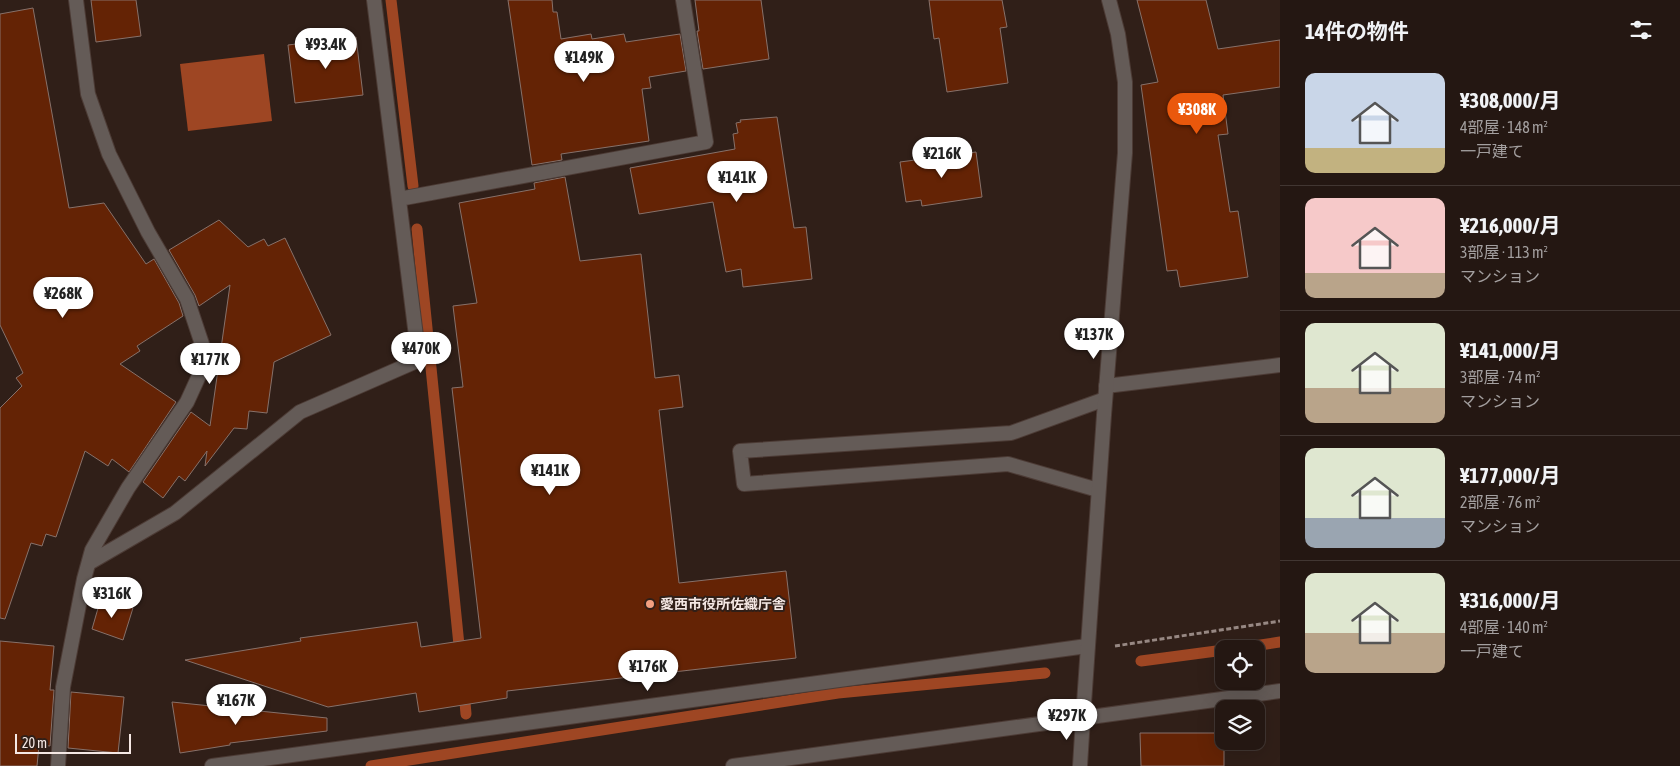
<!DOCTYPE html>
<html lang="ja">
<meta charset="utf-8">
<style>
:root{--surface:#241712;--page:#2c201b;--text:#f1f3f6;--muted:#a39f9f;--line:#413632;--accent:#ea580c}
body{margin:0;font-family:"Asap Condensed","Noto Sans JP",sans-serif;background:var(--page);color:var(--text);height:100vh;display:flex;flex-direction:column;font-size:19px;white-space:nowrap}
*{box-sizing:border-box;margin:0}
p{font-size:16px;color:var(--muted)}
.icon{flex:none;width:28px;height:28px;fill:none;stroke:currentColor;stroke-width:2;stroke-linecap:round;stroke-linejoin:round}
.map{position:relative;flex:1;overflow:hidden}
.sheet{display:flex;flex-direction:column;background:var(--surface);width:400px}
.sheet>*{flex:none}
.controls{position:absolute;left:1215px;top:640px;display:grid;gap:10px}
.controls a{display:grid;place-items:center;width:50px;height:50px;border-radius:10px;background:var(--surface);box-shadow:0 5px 20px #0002,0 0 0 1px var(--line);font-size:25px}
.scale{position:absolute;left:15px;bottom:12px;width:116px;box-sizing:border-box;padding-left:5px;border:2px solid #f5e8e4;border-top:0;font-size:14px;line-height:18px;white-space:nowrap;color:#f5e8e4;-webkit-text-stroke:4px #301f18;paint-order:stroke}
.price{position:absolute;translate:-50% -42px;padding:0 11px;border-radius:18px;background:#fff;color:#222;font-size:16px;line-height:32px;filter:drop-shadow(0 1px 2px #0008)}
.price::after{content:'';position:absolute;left:50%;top:30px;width:15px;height:11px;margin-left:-8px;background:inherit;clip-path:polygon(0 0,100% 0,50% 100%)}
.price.current{background:var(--accent);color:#fff}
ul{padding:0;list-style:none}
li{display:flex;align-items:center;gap:15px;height:125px;padding:0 25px}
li+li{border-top:1px solid var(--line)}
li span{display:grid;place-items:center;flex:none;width:140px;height:100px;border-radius:10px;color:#555}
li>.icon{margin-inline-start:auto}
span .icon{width:60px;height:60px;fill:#fffc;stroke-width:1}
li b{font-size:21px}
h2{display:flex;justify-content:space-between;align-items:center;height:60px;padding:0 25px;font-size:21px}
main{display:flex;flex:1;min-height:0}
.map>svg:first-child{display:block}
.water{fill:#9e4623}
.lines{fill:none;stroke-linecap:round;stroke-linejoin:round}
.stream{stroke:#9e4623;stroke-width:11}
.building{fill:#642305;stroke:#87716a}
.service-casing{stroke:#4c3b35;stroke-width:16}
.minor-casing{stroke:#4c3b35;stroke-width:16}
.tertiary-casing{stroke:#4c3b35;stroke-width:16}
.path{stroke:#978883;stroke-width:3;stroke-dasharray:5 2.5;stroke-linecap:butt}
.service{stroke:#645b57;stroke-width:14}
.minor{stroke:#645b57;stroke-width:14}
.tertiary{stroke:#645b57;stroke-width:14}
.poi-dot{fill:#f2a081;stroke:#301f18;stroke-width:2}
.labels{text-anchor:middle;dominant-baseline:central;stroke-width:4;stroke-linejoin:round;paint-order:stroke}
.poi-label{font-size:14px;font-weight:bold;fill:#f5e8e4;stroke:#301f18;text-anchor:start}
</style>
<main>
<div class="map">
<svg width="1280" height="766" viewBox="0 0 1280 766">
<rect width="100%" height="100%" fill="#301f18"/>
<!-- water -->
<path class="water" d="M264,54l8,67 -84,10 -8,-67z"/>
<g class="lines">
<!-- stream -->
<path class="stream" d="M391,0l22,186
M417,229l43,426
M1233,649l47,-7
M1141,661l83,-11
M464,691l2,23
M371,766l467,-73 207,-20"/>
</g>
<!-- building -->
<path class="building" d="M91,0h45l5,36 -45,6z
M508,0h44l1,12h4l4,27 30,-5 1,5 32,-5 2,8 54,-8 6,37 -37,6 2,11 -9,1 7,52 -88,13 1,6 -30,5z
M695,0h66l8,59 -66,10 -6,-38h2z
M929,0h73l5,27 -7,1 8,55 -61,9 -8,-54 -5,1z
M1137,0h69l12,49 62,-9v47l-57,8 5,39 -10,1 12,77 8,-1 10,66 -68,10 -3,-17 -10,1 -26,-186 17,-3z
M33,8l36,200 35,-5 42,61 8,-5 25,44 4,13 -46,30 3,5 -20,13 56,38 -47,70 -17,-13 -4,7 -23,-15 -29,86 -10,-3 -4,12 -11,-3 -26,76 -5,-1v-210l22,-22 -6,-8 7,-5 -23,-48v-311z
M356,37l7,58 -68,8 -7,-58z
M777,117l17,111 12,-1 6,52 -69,8 -2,-18 -15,3 -13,-70 -74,12 -9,-46 105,-19 -2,-15 5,-1 -2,-10 5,-1 -1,-2z
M976,152l6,45 -60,9 -1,-6 -15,2 -6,-40z
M565,177l15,84 61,-7 14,124 24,-3 4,32 -24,3 20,173 107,-12 10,87 -289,33v7l-88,14 -3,-19 -88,14 -143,-47 116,-19 -1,-3 117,-16 4,25 60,-9 -29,-250 11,-1 -10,-81 24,-3 -18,-100 76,-14 -1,-6z
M219,220l29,27 16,-8 4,7 17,-8 46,97 -57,27 -7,51 -18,-2 -2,18 -13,-1 -29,38 2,-15 -22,30 -6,-5 -16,22 -20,-16 48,-70 19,14 20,-141 -31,21 -4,-11 -26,-45z
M101,598l32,10 -10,32 -31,-11z
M0,641l54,5 -4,44h4l-4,56 -11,-1 -2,21h-37z
M71,692l53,5 -6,56 -50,-5z
M172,702l155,16v13l-97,12v2l-50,8z
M1140,733h84v33h-83z"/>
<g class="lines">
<defs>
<path id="service" d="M1106,386l174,-21
M1098,490l-90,-26 -264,20 -4,-33 271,-18 94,-34"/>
<path id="minor" d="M399,199l307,-57 -23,-142
M89,563l86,-50 125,-101 119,-52 -45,-360
M58,766l5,-79 21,-108 8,-29 36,-62 59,-86 16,-35 -1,-23 -15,-45 -39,-67 -39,-78 -21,-60 -12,-94
M212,766l875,-120
M1080,766l3,-48"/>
<path id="tertiary" d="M1083,718l21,-303 21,-262v-71l-7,-48 -9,-34
M733,766l547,-75"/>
</defs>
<!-- service casing -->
<use href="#service" class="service-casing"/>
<!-- minor casing -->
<use href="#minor" class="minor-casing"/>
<!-- tertiary casing -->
<use href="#tertiary" class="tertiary-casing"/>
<!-- path -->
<path class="path" d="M1115,646l165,-25"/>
<!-- service -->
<use href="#service" class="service"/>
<!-- minor -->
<use href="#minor" class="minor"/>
<!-- tertiary -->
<use href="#tertiary" class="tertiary"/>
</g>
<!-- markers -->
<circle class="poi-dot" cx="650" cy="604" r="5"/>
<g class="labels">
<!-- poi labels -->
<g class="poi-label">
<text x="660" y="604">愛西市役所佐織庁舎</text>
</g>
</g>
</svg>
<div class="controls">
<a><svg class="icon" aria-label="locate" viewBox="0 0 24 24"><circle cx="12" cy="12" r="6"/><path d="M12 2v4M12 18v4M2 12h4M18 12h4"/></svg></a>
<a><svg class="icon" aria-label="layers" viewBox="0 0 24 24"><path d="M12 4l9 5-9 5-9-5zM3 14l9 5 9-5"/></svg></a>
</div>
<div class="scale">20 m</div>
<b class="price" style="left:326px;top:70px">¥93.4K</b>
<b class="price" style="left:584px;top:83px">¥149K</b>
<b class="price current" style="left:1197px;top:135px">¥308K</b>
<b class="price" style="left:942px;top:179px">¥216K</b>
<b class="price" style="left:737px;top:203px">¥141K</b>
<b class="price" style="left:63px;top:319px">¥268K</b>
<b class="price" style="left:1094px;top:360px">¥137K</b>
<b class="price" style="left:421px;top:374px">¥470K</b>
<b class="price" style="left:210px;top:385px">¥177K</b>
<b class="price" style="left:550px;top:496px">¥141K</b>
<b class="price" style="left:112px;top:619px">¥316K</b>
<b class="price" style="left:648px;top:692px">¥176K</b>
<b class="price" style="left:236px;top:726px">¥167K</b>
<b class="price" style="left:1067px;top:741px">¥297K</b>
</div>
<section class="sheet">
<h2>14件の物件<svg class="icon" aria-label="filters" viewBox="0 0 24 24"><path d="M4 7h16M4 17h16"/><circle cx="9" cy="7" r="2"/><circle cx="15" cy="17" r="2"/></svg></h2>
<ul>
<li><span style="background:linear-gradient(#c9d6e8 75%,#c2b280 0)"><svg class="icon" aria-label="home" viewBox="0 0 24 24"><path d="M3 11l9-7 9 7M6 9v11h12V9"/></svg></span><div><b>¥308,000/月</b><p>4部屋 · 148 m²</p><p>一戸建て</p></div></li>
<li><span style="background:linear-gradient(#f6c9c9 75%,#b9a48a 0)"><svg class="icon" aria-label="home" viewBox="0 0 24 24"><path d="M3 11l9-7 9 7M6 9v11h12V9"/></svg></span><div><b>¥216,000/月</b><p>3部屋 · 113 m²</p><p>マンション</p></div></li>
<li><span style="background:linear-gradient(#dfe7d0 65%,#b9a48a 0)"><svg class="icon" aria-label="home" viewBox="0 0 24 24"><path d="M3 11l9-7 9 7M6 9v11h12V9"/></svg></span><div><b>¥141,000/月</b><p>3部屋 · 74 m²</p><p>マンション</p></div></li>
<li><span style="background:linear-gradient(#dfe7d0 70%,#9aa5b1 0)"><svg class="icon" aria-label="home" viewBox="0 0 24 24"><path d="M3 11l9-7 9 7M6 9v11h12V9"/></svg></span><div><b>¥177,000/月</b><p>2部屋 · 76 m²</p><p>マンション</p></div></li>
<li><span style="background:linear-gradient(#dfe7d0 60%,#b9a48a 0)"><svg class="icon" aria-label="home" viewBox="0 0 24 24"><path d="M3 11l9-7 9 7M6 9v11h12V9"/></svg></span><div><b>¥316,000/月</b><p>4部屋 · 140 m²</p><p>一戸建て</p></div></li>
</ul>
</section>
</main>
